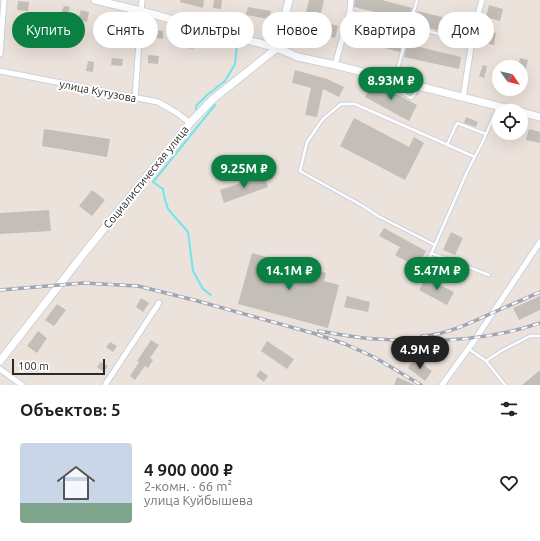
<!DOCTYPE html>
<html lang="ru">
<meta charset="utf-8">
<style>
:root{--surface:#fff;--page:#f6f6f6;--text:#202124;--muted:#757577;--line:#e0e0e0;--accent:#0b8043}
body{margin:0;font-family:Ubuntu,sans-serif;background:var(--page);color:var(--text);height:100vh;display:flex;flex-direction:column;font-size:15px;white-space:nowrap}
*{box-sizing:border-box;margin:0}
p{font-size:13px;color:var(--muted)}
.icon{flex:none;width:22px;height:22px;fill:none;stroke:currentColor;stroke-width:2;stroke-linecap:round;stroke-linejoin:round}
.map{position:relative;height:385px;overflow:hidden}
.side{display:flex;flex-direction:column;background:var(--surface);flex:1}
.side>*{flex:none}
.top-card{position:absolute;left:12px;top:12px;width:516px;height:36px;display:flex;gap:8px}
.needle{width:26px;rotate:124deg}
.tools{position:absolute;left:492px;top:60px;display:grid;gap:8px}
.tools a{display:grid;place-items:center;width:36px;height:36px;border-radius:50%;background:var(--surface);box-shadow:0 4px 16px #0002;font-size:20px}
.scale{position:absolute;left:12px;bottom:10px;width:93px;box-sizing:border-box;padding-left:4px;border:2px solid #2a2a2a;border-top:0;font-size:11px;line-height:14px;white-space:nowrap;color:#2a2a2a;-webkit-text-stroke:3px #fff;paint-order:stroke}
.price{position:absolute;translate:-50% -34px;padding:0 9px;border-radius:14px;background:var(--accent);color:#fff;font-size:13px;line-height:26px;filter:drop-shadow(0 1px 2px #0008)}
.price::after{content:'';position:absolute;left:50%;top:24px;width:12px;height:9px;margin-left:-6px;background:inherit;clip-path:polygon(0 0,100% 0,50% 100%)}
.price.active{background:#222;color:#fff}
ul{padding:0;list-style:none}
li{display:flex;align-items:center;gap:12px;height:100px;padding:0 20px}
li+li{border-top:1px solid var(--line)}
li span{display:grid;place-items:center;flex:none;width:112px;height:80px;border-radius:4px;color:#555}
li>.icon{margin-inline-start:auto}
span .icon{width:48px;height:48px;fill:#fffc;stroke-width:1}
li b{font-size:17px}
h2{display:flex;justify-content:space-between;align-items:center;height:48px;padding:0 20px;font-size:17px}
.chip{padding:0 14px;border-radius:18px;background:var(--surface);box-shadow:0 4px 16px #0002;font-size:14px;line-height:36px}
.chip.active{background:var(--accent);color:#fff}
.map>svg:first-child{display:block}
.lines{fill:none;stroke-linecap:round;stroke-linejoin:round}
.stream{stroke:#71e4ed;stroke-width:2}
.building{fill:#c4beb8}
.lane-casing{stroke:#cbd1dc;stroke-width:4.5}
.street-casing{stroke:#cbd1dc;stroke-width:7}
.secondary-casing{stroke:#cbd1dc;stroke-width:9}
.lane{stroke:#fff;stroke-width:2.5}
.street{stroke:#fff;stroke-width:5}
.secondary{stroke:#fff;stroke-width:7}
.rail-casing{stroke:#9fa6b4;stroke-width:3.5}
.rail{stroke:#fff;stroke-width:2;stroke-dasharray:6;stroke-linecap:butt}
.labels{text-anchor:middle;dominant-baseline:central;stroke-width:4;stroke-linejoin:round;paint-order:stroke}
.street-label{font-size:11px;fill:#2a2a2a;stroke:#fff}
</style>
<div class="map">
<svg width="540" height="385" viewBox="0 0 540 385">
<rect width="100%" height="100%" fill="#ece2dc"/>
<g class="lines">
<!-- stream -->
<path class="stream" d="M196,109v-3l11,-11 18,-14 10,-17 2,-20
M211,295l-8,-6 -10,-18 -5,-39 -20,-23 -4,-13 -1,-7 -10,-7 41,-51 21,-26"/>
</g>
<!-- building -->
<path class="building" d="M180,0h24l-1,8 -23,-6z
M214,0h8l-1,9 -8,-1z
M309,0h15l-5,21 19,5 -3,12 -33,-10z
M355,0h27l30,8 -4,12 -54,-13z
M18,1l11,1 -1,9 -11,-1z
M489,5l14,4 -3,12 -14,-4z
M64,6l6,1 -4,11 -6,-2z
M248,7l23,4 -2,8 -23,-4z
M81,10l8,2 -2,10 -9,-2z
M417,11l54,13 -3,14 -54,-14z
M352,26l49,13 -1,3 2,1 -2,9 -51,-13z
M151,30l12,1v8l-13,-2z
M484,30l12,3 -2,12 -13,-3z
M14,32l12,2 -1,6 -12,-2z
M114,33l15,2 -1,9 -15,-2z
M187,36l8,3 -2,10 -9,-2z
M407,44l54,13 -2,12 -55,-12z
M148,55l11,1 -1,8 -10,-1z
M112,58l11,1 -1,7 -11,-1z
M520,58l8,2 -3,12 -4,-1v-4h-3z
M88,61l6,1 -1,10 -7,-1z
M483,65l4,1 -3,12 -5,-2z
M295,70l32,9 17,8 -5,10 -16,-8 -6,28 -12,-2 6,-27 -19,-5z
M374,82l43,23 -8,16 -44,-24z
M466,117l12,5 -2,5 -12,-4z
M354,118l55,29 5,-10 10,6 -19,37 -65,-34z
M44,129l66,10 -3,18 -65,-11z
M529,129l11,3v11l-14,-3z
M264,175l4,12 -44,16 -4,-13z
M92,190l13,10 -13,16 -13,-10z
M49,210l2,21 -51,3v-21z
M384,228l42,23 -9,16 -22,-12 5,-8 -21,-11z
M451,232l12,6 -8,17 -12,-5z
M252,253l74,20 -2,8 15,4 -11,43 -90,-24z
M426,278l28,14 -7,13 -28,-15z
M347,296l23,6 -2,10 -24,-5z
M540,296v14l-21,10 -6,-12z
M141,298l8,5 -6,9 -7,-5z
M57,304l9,6 -12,16 -9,-6z
M38,331l9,7 -10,15 -10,-7z
M151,340l8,5 -9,13 3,2 -5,8 -3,-2 -10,14 -5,-4 9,-14 -2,-1z
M267,341l27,18 -7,10 -26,-18z
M110,342l7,4 -4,6 -7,-5z
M415,358l17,13 -7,10 -17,-13z
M101,362l7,4 -4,6 -7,-5z
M260,370l8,6 -4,6 -8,-6z
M540,370v15h-18z
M397,377l18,8h-21z"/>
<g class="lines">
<defs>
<path id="lane" d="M351,12l49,13 10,1 61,17
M376,78l35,20 3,-3 4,-8
M395,78l22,-78
M447,145l10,-22 29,11
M435,245l-57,-29 -15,-10 -63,-35 7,-29 16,-23 18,-15h14l120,53
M431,253l58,22
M424,270l43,-98 16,-31 15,-34
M469,349l17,12 19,24
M486,361l15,-10 29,-15h10"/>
<path id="street" d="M0,54l4,-54
M335,65l15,-54 1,-11
M0,71l158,31 19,11 13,10
M135,98l7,-98
M463,98l11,-70 8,-28
M0,369l22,16
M105,385l54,-82
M442,385l34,-47 64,-96"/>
<path id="secondary" d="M95,0l46,11 136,37 21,9 37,8 182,46
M521,112l19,5
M0,361l85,-109 105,-129 23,-24 64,-51 12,-48"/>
</defs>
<!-- lane casing -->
<use href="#lane" class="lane-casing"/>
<!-- street casing -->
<use href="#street" class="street-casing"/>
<!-- secondary casing -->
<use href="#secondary" class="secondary-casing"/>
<!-- lane -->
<use href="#lane" class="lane"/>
<!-- street -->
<use href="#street" class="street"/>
<!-- secondary -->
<use href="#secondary" class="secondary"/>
<defs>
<path id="rail" d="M0,290l83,-7 55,3 56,14 122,34 29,10 29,13 47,28
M319,331c19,3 39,7 58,8 54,4 111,2 163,-16
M422,336c23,-1 49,-13 70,-23 16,-7 32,-14 48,-21"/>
</defs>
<!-- rail casing -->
<use href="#rail" class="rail-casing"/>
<!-- rail -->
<use href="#rail" class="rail"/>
</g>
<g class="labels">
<!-- street labels -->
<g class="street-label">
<text transform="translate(98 91) rotate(11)">улица Кутузова</text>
<text transform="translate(146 177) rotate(-51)">Социалистическая улица</text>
</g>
</g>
</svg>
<div class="tools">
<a><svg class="needle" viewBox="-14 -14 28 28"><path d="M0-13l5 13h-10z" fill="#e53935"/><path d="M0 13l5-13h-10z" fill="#757577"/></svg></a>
<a><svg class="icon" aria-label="locate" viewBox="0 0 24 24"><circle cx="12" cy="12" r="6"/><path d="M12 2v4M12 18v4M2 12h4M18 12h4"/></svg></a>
</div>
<div class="scale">100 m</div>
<b class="price" style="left:391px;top:101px">8.93M ₽</b>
<b class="price" style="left:244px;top:189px">9.25M ₽</b>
<b class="price" style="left:289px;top:291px">14.1M ₽</b>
<b class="price" style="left:437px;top:291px">5.47M ₽</b>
<b class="price active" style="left:420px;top:370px">4.9M ₽</b>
<div class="top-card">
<a class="chip active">Купить</a>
<a class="chip">Снять</a>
<a class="chip">Фильтры</a>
<a class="chip">Новое</a>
<a class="chip">Квартира</a>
<a class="chip">Дом</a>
</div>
</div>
<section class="side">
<h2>Объектов: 5<svg class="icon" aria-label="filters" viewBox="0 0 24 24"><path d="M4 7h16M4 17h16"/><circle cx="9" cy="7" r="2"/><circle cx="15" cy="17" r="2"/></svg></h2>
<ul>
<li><span style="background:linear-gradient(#c9d6e8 75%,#7fa58c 0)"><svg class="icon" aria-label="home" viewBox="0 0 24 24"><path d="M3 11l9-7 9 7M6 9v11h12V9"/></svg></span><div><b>4 900 000 ₽</b><p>2-комн. · 66 m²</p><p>улица Куйбышева</p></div><svg class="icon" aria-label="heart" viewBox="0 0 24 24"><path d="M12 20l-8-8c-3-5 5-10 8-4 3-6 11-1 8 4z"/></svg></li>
</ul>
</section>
